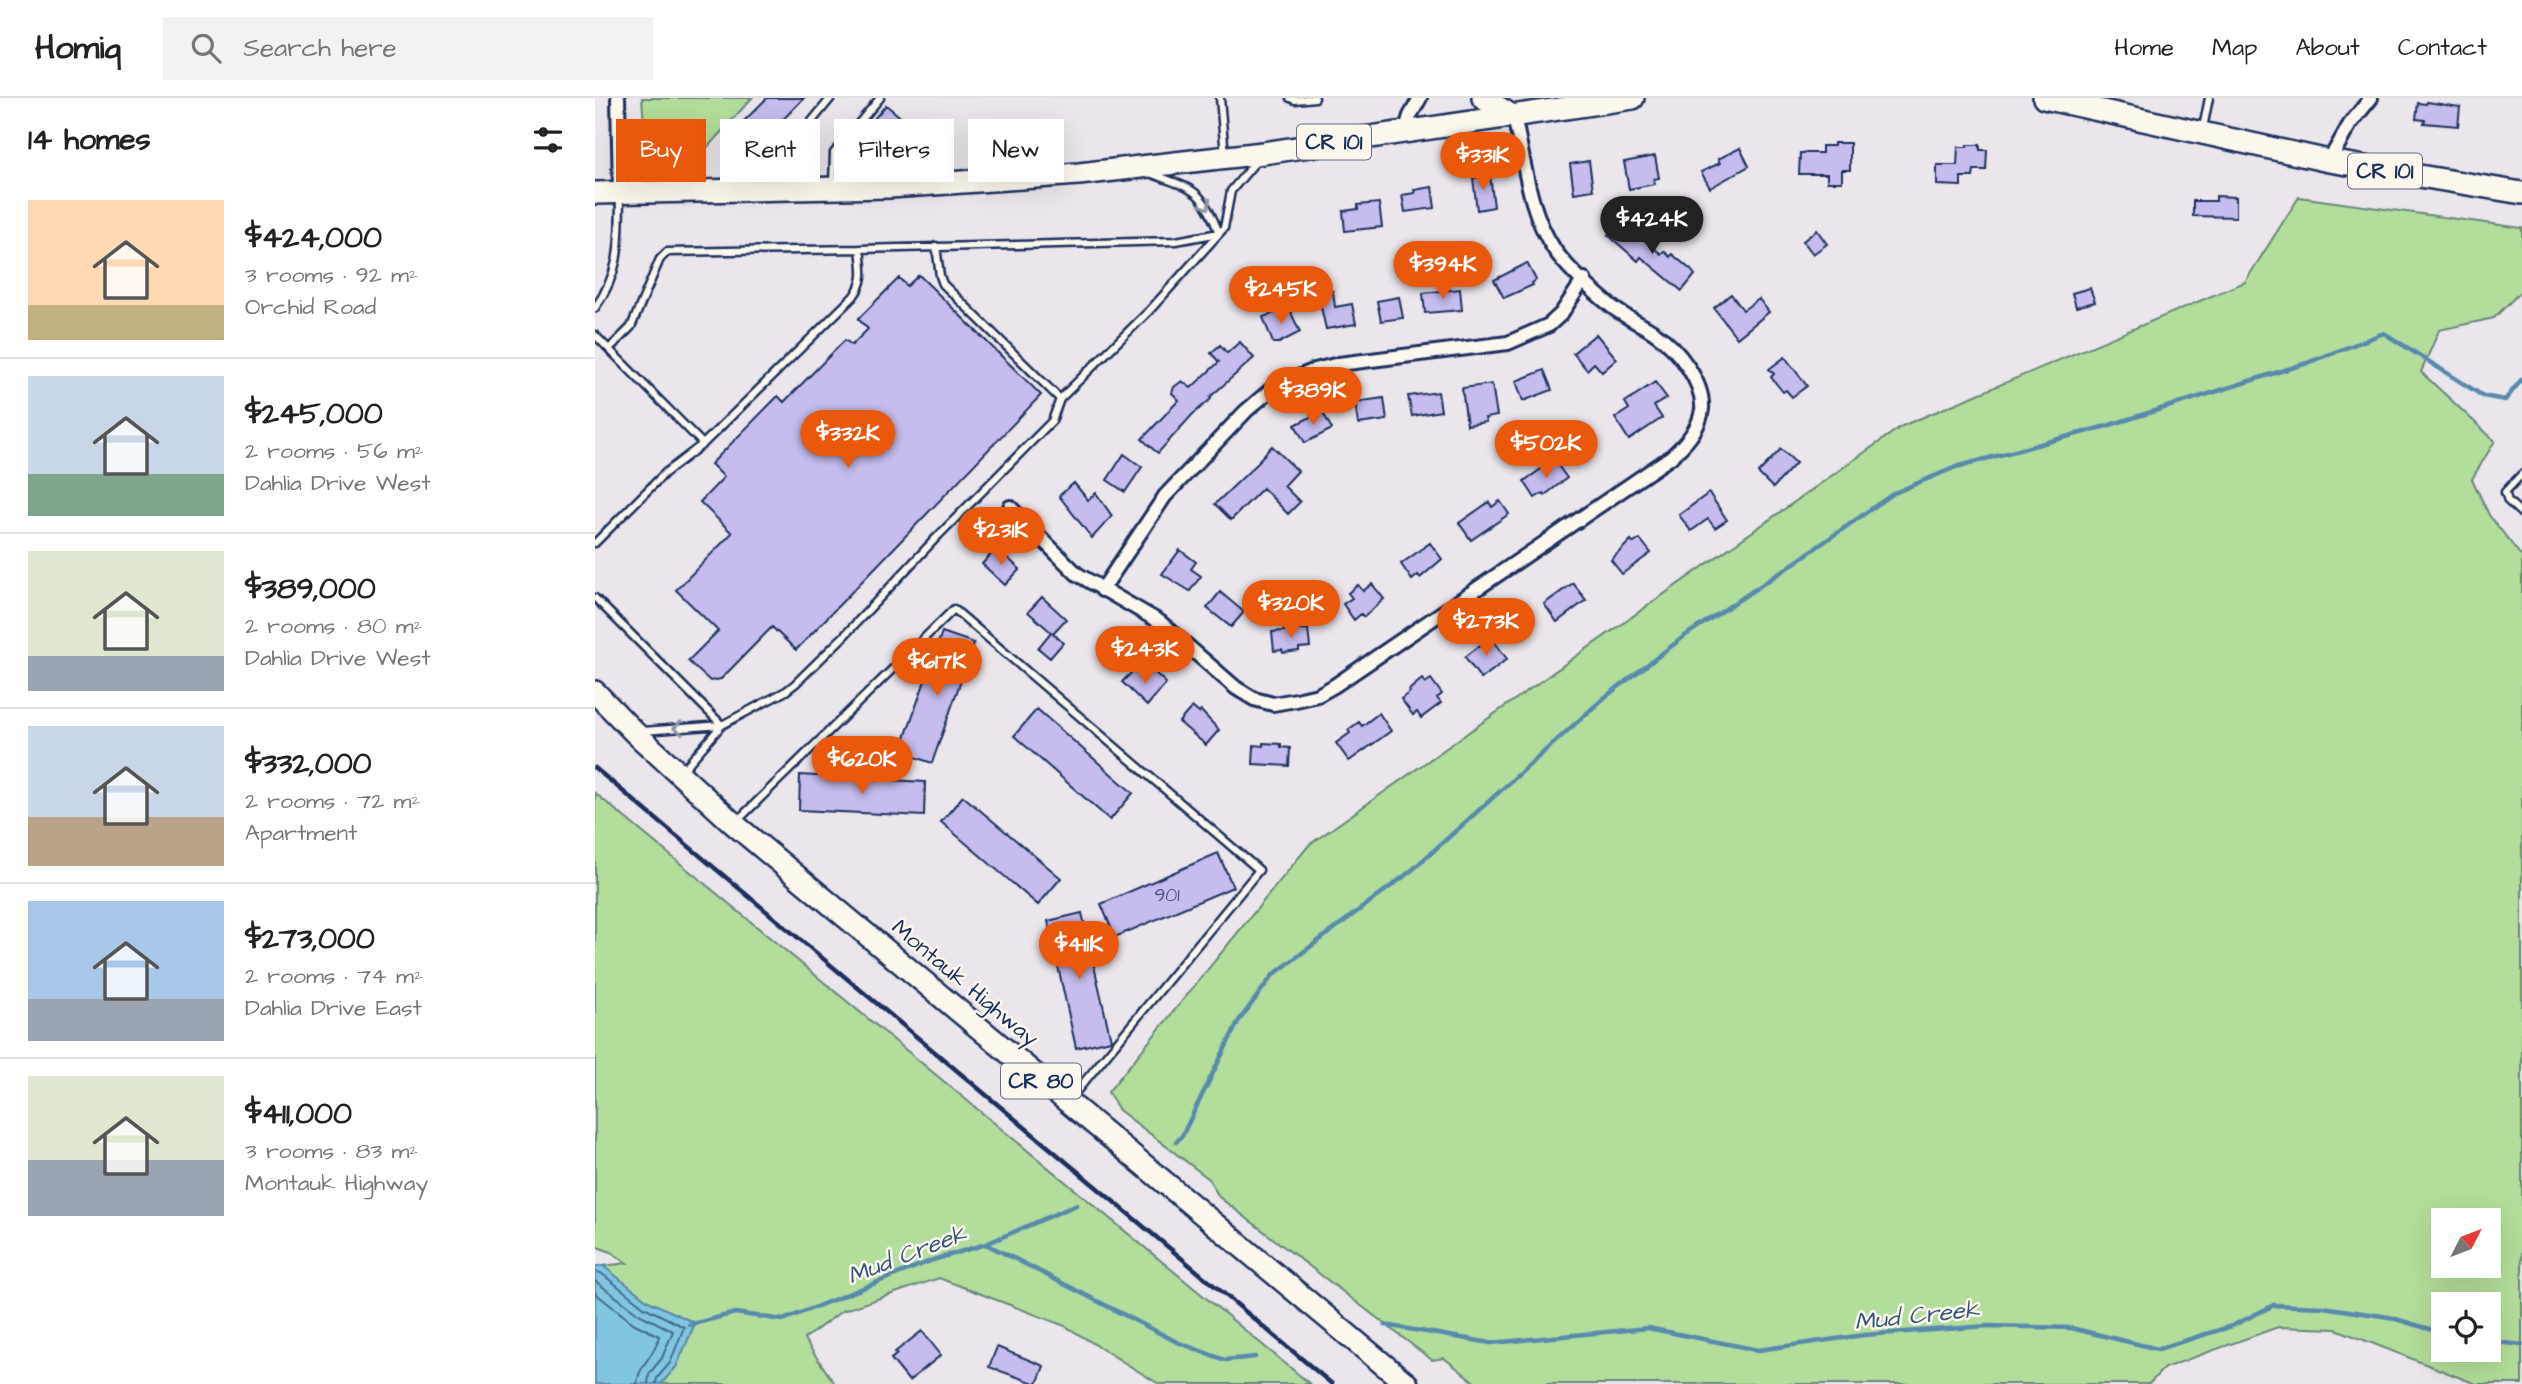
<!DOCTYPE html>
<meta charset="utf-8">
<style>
:root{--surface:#fff;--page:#f2f2f2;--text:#222;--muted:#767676;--line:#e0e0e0;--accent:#ea580c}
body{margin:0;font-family:"Architects Daughter",sans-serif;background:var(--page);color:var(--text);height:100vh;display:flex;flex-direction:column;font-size:26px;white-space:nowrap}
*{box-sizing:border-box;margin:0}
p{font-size:23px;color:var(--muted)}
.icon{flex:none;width:38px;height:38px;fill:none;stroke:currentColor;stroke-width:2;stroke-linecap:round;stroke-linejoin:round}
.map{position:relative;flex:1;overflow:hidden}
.drawer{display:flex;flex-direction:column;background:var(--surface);width:595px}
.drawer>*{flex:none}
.hud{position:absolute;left:21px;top:21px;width:665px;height:63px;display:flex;gap:14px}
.needle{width:46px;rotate:48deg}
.controls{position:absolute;left:1836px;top:1110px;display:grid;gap:14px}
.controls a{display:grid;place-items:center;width:70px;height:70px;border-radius:0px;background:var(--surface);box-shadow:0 7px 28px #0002;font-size:35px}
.price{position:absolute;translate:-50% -60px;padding:0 16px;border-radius:24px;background:var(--accent);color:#fff;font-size:23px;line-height:46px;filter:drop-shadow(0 2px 4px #0008)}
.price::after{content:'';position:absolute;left:50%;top:42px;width:21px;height:16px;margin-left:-10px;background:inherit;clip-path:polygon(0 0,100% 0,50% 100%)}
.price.selected{background:#222;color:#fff}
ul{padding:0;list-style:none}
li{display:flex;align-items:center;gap:21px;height:175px;padding:0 28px}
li+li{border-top:2px solid var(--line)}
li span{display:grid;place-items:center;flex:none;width:196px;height:140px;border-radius:0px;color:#555}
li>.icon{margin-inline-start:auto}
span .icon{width:84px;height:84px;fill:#fffc;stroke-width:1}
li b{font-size:30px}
h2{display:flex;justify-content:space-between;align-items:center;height:84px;padding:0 28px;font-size:30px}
.pill{padding:0 24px;border-radius:0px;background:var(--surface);box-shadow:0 7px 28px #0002;font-size:24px;line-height:63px}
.pill.selected{background:var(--accent);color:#fff}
header{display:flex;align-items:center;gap:42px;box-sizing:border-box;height:98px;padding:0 35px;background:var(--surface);border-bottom:2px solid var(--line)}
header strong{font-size:33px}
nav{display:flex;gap:38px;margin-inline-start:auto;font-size:24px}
.search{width:490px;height:63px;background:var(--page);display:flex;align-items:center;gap:18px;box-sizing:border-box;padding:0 24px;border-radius:0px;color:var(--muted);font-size:26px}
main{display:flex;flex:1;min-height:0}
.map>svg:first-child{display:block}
.green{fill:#b3dd9a;stroke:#67867c;stroke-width:2;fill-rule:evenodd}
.water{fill:#80c6e1;stroke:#588aad;stroke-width:2}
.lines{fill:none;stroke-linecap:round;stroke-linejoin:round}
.shore{stroke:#436b92;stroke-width:2}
.stream{stroke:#588aad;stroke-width:4.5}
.building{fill:#c6bced;stroke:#1b2f5e;stroke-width:2}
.service-casing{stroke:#1b2f5e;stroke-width:11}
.minor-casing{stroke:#1b2f5e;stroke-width:18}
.primary-casing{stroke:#1b2f5e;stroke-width:26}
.service{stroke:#fbf7ec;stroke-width:6}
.minor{stroke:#fbf7ec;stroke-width:12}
.primary{stroke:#fbf7ec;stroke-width:21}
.rail{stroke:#1b2f5e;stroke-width:4.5}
.oneway{stroke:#8b93a5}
.labels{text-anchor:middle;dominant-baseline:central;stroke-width:5;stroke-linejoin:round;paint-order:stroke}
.number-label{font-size:19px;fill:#465282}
.shield{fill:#fbf7ec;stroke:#5e6b89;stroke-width:2}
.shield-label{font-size:21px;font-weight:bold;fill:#1b2f5e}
.street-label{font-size:23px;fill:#1b2f5e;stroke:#fbf7ec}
.water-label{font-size:24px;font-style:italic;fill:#34557f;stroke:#fbf7ec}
</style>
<header>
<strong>Homiq</strong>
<div class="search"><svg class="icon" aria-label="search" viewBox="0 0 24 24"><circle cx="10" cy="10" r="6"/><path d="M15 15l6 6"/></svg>Search here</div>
<nav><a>Home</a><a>Map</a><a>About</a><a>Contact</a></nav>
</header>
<main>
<section class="drawer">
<h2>14 homes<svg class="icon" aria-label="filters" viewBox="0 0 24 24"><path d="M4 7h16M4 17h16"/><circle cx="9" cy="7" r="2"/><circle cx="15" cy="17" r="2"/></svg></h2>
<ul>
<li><span style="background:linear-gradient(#ffd9b3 75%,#c2b280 0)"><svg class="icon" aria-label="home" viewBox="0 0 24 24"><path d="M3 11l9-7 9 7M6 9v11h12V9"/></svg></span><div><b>$424,000</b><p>3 rooms · 92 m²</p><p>Orchid Road</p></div></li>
<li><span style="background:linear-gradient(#c9d6e8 70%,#7fa58c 0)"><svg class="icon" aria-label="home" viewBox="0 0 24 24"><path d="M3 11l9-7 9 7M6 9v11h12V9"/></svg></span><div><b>$245,000</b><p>2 rooms · 56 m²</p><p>Dahlia Drive West</p></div></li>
<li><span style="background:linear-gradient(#dfe7d0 75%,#9aa5b1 0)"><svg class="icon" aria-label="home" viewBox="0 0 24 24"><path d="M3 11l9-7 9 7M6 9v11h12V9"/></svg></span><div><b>$389,000</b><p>2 rooms · 80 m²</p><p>Dahlia Drive West</p></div></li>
<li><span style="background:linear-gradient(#c9d6e8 65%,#b9a48a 0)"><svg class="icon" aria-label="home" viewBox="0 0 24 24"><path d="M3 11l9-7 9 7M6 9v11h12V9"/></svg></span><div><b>$332,000</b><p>2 rooms · 72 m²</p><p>Apartment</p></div></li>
<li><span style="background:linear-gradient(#a9c7e8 70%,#9aa5b1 0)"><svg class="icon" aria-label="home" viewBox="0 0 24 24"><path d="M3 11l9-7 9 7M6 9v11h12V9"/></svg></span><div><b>$273,000</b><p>2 rooms · 74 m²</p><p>Dahlia Drive East</p></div></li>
<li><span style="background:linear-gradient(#dfe7d0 60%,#9aa5b1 0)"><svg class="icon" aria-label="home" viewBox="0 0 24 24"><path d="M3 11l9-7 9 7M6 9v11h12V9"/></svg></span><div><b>$411,000</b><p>3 rooms · 83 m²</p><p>Montauk Highway</p></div></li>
</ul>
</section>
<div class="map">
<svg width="1927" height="1286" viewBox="0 0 1927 1286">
<rect width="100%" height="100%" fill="#ebe5ec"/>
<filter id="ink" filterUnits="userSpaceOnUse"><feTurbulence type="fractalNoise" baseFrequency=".0143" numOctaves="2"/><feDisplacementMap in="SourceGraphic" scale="14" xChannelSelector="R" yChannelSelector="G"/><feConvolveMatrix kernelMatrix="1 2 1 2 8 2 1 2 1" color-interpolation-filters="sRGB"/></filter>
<g filter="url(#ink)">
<!-- green -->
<path class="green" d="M47,0h110l-48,53 -42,-5 -18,-22z
M1704,99l223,31v62l-28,28 -55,12 -18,42 74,69 -23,38 17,36 33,42v827h-46l-140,-55 -58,-2 -114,41 -15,16h-672l-33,-26 -12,2 -213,-163 -10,-18 -90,-69 -11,-18 201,-247 593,-419 343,-144zM1848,1122h46v45h-46zM1848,1206h46v45h-46z
M0,695l715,591h-151l-94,-58 -126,-48 -97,33 -38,28 31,45h-174l15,-17 19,-44 -47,-22 -45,-35 24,-3 -16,-11 -16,-6z"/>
<!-- water -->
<path class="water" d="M0,1168h8l45,35 47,22 -19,44 -15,17h-66z"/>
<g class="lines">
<!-- shore -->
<path class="shore" d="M0,1174l6,1 43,34 40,20 -14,36 -13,15 -1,6
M0,1183l44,33 34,17 -11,27 -13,16 -1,10
M0,1195l38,30 26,13c-3,19 -21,29 -22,48"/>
<!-- stream -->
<path class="stream" d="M581,1044l6,-6 56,-114 35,-47 138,-104 193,-173 82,-63 104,-69 104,-73 62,-26 154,-42 197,-62 77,-30 99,63 22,4 17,-21
M391,1146l90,-39
M94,1227l46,-12 48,7 150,-60 53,-16 191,98 48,18 30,-3
M790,1227l106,18 157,-15 110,22 106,-15 124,-9 83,2 87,21 74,-23 42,-21 49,2 66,10 54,16
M1894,1243l33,4"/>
</g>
<!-- building -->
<path class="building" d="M172,0h37l-42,43 -19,-19z
M1832,4l33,5 -2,19 -34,-3 1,-3 -9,-1 2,-16 8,1z
M291,7l18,15 -4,4 14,12 -10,12 -12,-11 -5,6 -20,-16z
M1239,45h16v27h-8v12h-15v-8h-28l1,-21h22v-7h12z
M1372,47h13v5h7l-1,20h-12l-1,7h-12v9l-24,-1v-20h20l1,-18h9z
M1145,50l9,18 -39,22 -9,-16 19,-9 -2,-4z
M1060,58l4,22 -5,1 1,5 -26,5 -5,-27z
M994,63l4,29 -19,3 -4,-29z
M895,77l4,32 -17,3 -4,-32z
M837,89l3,21 -30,4 -3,-17 13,-2 -1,-3z
M1621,98l20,1v20l-43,-1v-15h23z
M784,105l3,24 -37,4 -2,-20 15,-2v-4z
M1026,122l40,34 3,-3 6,6 2,-3 19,16 4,5 -13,16 -41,-34 -3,4 -30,-26z
M1222,132l10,14 -14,10 -10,-13z
M932,165l9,17 -4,3 1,2 -29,13 -10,-18z
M324,177l122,120 -245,255 -24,-23 -51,52 -11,2 -22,-20 30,-30 -42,-41 56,-57 -32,-31 24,-25 -13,-13 67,-68 6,6 61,-62 7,5 16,-16 -10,-10 41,-41 8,8z
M1495,190l5,14 -19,5 -4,-14z
M865,191l2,21 -37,3 -2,-20z
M738,193l2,16 17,-3 4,20 -30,5 -8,-35z
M1136,196l12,16 16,-11 10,13 -32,26 -23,-30z
M804,199l4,21 -22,3 -4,-20z
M696,209l1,8 8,17 -21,11h-6l-10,-26z
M1001,236l21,25 -15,13 -8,-9 -7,7 -14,-17z
M645,244l14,16 -44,39 1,2 -19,16 -34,38 -4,-3 -12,-11 37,-39 -7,-7 2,-6 8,-6 9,7 28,-26 -8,-9 9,-8 7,8z
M1190,259l22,29 -15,11 -6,-7 -3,2 -12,-15 3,-3 -5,-5z
M949,272l8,20 -29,11 -7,-20z
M1060,284l12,16 -13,8 8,12 -33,22 -14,-22 14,-9 -4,-7z
M897,286l5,32 -12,2 1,4 -19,3 -5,-37z
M843,294l3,19 -29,5 -4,-20z
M789,300l3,22 -29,4 -3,-22z
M727,313l10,18 -27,14 -10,-18z
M677,348l26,25 -14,15 16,16 -12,12 -25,-26 -32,32 -16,-16 45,-43 -1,-1z
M1186,351l15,14 -23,25 -15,-15z
M529,356l18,13 -17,25 -18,-12z
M959,362l13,18 -22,17 -2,-2 -8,5 -11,-17z
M479,385l14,17 8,-7 16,23 -20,22 -33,-42z
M1114,395l18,27 -12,8 -7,-9 -17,12 -12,-16z
M905,403l9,13 -38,26 -12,-17 30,-21 3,5z
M1045,441l11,14 -29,21 -11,-14 20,-20 3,3z
M835,445l12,16 -22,19 -2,-3 -6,5 -11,-16z
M400,452l6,6 2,-2 17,15 -15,16 -23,-21z
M585,452l16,12 -5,7 10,7 -11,15 -28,-17z
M978,485l13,17 -29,22 -13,-18z
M777,486l12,15 -20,18 -3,-3 -7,6 -11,-16 9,-6 -4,-5 10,-8 5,6z
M625,494l24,20 -13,15 -24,-19z
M447,499l24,22 -13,14 10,10 -13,15 -12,-10 13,-16 -23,-20z
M713,531l2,18 -11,1v3l-16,2 -1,-3 -8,1 -2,-19z
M347,534l32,11 -42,120 -32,-11z
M896,539l16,22 -26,20 -16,-22z
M556,571l15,14 -19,23 -25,-24 12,-12 8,8z
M827,581l3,4 6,-4 11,15 -5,4 4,5 -20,15 -4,-6 -4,3 -12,-16 9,-7 -1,-2z
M597,609l7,6 2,-2 18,19 -13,15 -27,-23z
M442,611l96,84 -23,27 -96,-84z
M784,615l12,18 -42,30 -13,-18 14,-10 -2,-3 11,-8 3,4z
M668,645l18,1v3l9,1 -1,18 -36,-2 1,-19 9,1z
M205,677l125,7 -1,34 -125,-6z
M368,698l98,82 -23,27 -97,-83z
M623,755l15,34 -118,50 -14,-33z
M487,815l29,127 -35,8 -28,-127z
M327,1233l19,24 -32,26 -18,-22 6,-5 -2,-2z
M402,1249l47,19 -7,18 -48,-17z"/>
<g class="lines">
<defs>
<path id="service" d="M625,0l5,57
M695,0l5,2 20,-2
M1608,30l6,-30
M250,41l28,4 15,9 2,33
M557,76c44,16 49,15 67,59
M204,86v-47l32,-39
M238,86l1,-31 46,-55
M341,148l4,30 3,8 117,115 90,-89 74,-82 7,-37 26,-31
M0,210c27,-39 24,-66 25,-111
M0,237l108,109
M14,251l22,-22 29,-68 7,-7 193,-3
M1927,376l-17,18 3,9 14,13
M0,445l70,-70 38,-29 150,-147c13,-16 9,-29 7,-48l316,-8 43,-8
M0,500l127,127
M48,633l79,-6
M87,673l40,-46 64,-34 9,-7 48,-47 93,-99 116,-117 8,-22
M141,724l218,-213 305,261 -188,228"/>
<path id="minor" d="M23,0l2,94
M810,34l5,-16 10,-18
M1734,63l21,-37 21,-26
M415,409l67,67 83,48 76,66 18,11 19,5 23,-4 22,-5 16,-9 337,-229c13,-12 29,-28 31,-48 2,-27 -25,-61 -46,-75 -14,-10 -32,-17 -45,-28 -17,-14 -45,-39 -57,-57 -26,-39 -29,-87 -40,-132
M507,492l63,-94 81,-85 28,-24 41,-17 24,-6 169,-21 41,-18 12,-11 23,-35"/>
<path id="primary" d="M888,0l31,19
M1449,0l285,63 193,32
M0,95l295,-6 189,-13 184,-21 370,-55
M0,594l39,40 100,92 673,560"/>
</defs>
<!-- service casing -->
<use href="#service" class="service-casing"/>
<!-- minor casing -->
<use href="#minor" class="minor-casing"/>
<!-- primary casing -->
<use href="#primary" class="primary-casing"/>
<!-- service -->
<use href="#service" class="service"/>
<!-- minor -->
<use href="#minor" class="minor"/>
<!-- primary -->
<use href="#primary" class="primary"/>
<!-- rail -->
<path class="rail" d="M0,670l737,616"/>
</g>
<!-- one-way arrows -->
<defs><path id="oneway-chevron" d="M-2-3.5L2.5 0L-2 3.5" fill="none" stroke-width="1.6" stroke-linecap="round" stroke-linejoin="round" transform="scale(1.75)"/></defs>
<g class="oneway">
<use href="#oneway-chevron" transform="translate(611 107) rotate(60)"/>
<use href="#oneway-chevron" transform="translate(83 630) rotate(175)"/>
</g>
</g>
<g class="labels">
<!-- number labels -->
<g class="number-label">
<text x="572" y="797">901</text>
</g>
<!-- shield labels -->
<g class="shield">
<rect x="702" y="26.5" width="74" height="35" rx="5"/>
<rect x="1753" y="55.5" width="74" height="35" rx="5"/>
<rect x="406" y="965.5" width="80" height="35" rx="5"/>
</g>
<g class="shield-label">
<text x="739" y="44">CR 101</text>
<text x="1790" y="73">CR 101</text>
<text x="446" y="983">CR 80</text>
</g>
<!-- street labels -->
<g class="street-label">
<text transform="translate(370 885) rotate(40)">Montauk Highway</text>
</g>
<!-- water labels -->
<g class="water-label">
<text transform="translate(312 1157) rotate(-21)">Mud Creek</text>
<text transform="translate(1322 1218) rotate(-6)">Mud Creek</text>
</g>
</g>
</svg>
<div class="controls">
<a><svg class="needle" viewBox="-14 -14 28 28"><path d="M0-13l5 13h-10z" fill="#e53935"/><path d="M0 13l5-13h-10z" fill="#767676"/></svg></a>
<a><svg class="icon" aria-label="locate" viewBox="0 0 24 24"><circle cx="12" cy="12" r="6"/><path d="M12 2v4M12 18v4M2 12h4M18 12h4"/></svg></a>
</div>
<b class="price" style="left:888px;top:94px">$331K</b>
<b class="price selected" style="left:1057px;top:158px">$424K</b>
<b class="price" style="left:848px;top:203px">$394K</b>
<b class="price" style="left:686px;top:228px">$245K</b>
<b class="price" style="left:718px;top:329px">$389K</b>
<b class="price" style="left:253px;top:372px">$332K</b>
<b class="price" style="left:951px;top:382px">$502K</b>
<b class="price" style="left:406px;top:469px">$231K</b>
<b class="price" style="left:696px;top:542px">$320K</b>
<b class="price" style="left:891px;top:560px">$273K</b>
<b class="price" style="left:550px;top:588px">$243K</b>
<b class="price" style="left:342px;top:600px">$617K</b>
<b class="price" style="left:267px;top:698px">$620K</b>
<b class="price" style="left:484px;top:883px">$411K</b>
<div class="hud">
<a class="pill selected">Buy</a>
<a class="pill">Rent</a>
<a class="pill">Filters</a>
<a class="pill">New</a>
</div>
</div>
</main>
